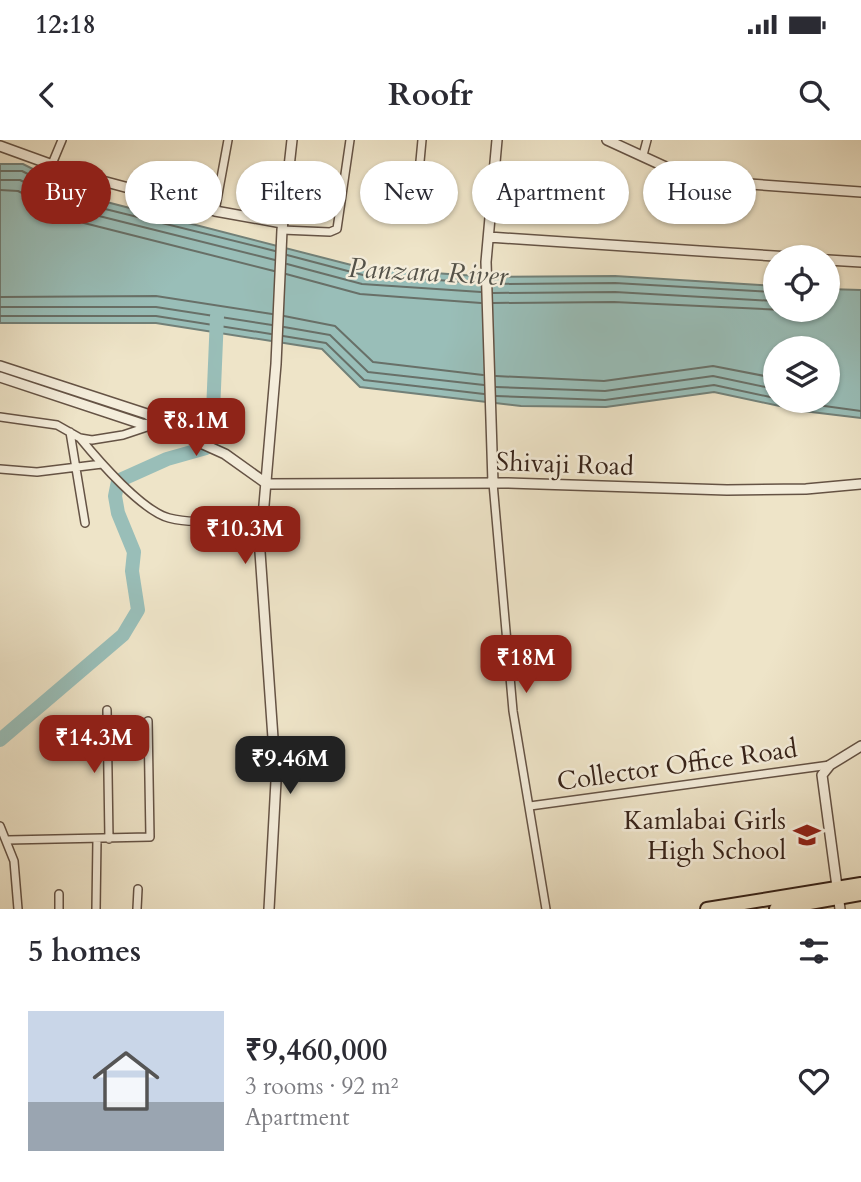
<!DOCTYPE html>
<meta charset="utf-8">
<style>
:root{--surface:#fff;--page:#f2f2f3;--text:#2b2b33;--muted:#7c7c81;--line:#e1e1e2;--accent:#8f2418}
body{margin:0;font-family:Cardo,serif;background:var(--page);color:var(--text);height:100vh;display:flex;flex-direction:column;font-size:26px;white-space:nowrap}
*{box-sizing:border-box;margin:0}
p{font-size:23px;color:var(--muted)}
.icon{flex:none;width:38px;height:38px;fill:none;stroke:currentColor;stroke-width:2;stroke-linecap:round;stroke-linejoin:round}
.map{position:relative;height:769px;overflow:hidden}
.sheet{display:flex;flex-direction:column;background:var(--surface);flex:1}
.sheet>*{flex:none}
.top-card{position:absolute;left:21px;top:21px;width:819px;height:63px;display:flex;gap:14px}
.buttons{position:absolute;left:763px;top:105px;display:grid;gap:14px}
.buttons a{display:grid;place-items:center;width:77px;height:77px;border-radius:50%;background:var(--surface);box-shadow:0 2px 5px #0004;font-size:35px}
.price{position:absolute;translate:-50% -60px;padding:0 16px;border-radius:14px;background:var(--accent);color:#fff;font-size:23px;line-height:46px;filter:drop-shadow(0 2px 4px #0008)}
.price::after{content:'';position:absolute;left:50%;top:42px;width:21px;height:16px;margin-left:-10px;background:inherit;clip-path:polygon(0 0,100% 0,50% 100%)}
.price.current{background:#222;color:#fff}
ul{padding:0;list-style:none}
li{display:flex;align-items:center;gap:21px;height:175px;padding:0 28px}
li+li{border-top:2px solid var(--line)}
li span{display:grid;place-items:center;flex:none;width:196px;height:140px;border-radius:0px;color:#555}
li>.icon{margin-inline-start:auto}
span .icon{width:84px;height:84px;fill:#fffc;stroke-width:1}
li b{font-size:30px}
h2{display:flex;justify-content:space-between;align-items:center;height:84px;padding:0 28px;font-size:30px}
.tag{padding:0 24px;border-radius:32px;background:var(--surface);box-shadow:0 2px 5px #0004;font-size:24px;line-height:63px}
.tag.current{background:var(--accent);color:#fff}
.status{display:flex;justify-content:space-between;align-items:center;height:49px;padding:0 35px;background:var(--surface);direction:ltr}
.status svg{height:19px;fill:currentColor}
header{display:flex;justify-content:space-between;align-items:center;height:91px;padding:0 28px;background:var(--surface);font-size:32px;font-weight:700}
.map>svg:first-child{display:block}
.water{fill:#99beb8;stroke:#728078;stroke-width:2;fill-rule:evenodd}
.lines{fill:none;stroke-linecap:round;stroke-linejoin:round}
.shore{stroke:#687068;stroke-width:2}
.river{stroke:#99beb8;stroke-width:14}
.minor-casing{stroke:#655345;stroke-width:10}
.tertiary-casing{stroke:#655345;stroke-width:12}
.primary-casing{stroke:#372319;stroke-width:16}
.minor{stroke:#f4eddb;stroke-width:7}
.tertiary{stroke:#f4eddb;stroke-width:9}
.primary{stroke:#eee4c8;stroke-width:12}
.labels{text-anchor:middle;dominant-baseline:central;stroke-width:5;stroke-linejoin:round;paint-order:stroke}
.street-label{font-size:26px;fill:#372319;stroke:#f4eddb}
.poi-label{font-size:26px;fill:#372319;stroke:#f4eddb;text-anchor:end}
.water-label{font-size:28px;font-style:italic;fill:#545249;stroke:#f4eddb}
</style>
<div class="status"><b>12:18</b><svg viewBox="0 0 49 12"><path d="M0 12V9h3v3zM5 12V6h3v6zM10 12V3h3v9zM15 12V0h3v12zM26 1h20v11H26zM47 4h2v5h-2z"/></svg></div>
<header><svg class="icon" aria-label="back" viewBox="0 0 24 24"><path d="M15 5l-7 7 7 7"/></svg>Roofr<svg class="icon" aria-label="search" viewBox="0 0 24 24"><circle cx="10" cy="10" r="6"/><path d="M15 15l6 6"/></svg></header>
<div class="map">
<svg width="861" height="769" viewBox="0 0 861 769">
<rect width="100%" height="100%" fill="#eee4c8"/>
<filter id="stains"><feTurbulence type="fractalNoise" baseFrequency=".00286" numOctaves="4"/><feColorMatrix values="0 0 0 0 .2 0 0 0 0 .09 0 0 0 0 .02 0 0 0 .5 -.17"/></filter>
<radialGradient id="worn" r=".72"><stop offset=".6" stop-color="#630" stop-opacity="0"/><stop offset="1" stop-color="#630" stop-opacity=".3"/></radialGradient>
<!-- water -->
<path class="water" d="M0,24h23l68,34 272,70 128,9 124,-1 160,10v24h53v-21l33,1v128l-58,-7 -89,-19 -108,15 -85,-1 -161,-19 -38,-38 -166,-26h-156zM775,208h53v53h-53z"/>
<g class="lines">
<!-- shore -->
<path class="shore" d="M0,31h22l67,34 186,46
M0,40h20l67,33 188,47
M0,50l18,1 66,32 190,48
M287,115l76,20 118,8
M287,124l75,20 119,8
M286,134l74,20 121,9
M493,144l122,-1 160,9
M493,153l122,-1 160,9
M0,157l156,-1 116,18
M493,163l121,-1 170,8
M0,167h156l116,18
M0,176h156l115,18
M284,176l51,10 38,36 110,13
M284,187l46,8 38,37 116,13
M283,196l43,7 38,37 120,14
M496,236l108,5 109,-15 62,12
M496,247l109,4 108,-15 62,13
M496,256l109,4 109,-15 61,13
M788,261l73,10"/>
<!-- river -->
<path class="river" d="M0,600l123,-105 15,-25 -6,-39 2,-19 -16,-39 -3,-17 3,-15 49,-22 39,-11 7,-36 4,-96"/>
<defs>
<path id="minor" d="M643,15l4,-15
M52,24l10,-24
M419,32l3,-32
M215,71l13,-71
M282,90l48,2 7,-3 13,-89
M0,277l57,8 23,13 12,2 31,-5 27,-9
M70,292l15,91
M80,298c18,22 62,73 89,80 29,8 65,-1 94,-3
M0,329l37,3 65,-8
M493,343l20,228 33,198
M107,570l2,129
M530,666l300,-41
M0,686l14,35 4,48
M8,700l142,-3 -2,-116
M59,769v-15
M96,769l1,-70
M137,769l1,-20"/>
<path id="tertiary" d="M607,0l74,34 26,7 154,11
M0,6l80,29 135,36 67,12
M489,97l301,20
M828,120l33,2
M0,226l147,48 18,13 60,27 42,30 240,-1 220,7 79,-1 55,-5
M0,237l142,47 21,3
M493,343l-7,-221 11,-122
M269,769l7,-128 -16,-229 16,-188 6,-134 10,-90
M840,769l-18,-134 8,-10 31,-19"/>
<path id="primary" d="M707,769l154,-25
M776,769l85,-15"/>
</defs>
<!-- minor casing -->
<use href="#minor" class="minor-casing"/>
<!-- tertiary casing -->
<use href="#tertiary" class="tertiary-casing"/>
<!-- primary casing -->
<use href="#primary" class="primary-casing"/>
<!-- minor -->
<use href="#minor" class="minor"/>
<!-- tertiary -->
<use href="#tertiary" class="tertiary"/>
<!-- primary -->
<use href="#primary" class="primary"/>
</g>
<!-- icons -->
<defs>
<symbol id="school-bare" viewBox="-9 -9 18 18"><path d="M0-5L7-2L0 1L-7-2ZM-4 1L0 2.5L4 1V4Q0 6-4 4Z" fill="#8f2418" stroke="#f4eddb" stroke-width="2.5" paint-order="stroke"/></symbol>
</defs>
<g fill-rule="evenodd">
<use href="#school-bare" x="788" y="676" width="38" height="38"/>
</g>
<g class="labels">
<!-- street labels -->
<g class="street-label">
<text transform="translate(565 324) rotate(2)">Shivaji Road</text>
<text transform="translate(677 625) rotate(-8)">Collector Office Road</text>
</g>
<!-- poi labels -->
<g class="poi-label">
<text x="786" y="680">Kamlabai Girls<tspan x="786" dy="30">High School</tspan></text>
</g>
<!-- water labels -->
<g class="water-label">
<text transform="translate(428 132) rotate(3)">Panzara River</text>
</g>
</g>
<rect width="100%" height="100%" filter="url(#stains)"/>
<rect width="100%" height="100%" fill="url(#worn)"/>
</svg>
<div class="buttons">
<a><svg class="icon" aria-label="locate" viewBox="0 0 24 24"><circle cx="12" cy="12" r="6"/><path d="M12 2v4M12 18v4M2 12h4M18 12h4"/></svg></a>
<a><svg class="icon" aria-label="layers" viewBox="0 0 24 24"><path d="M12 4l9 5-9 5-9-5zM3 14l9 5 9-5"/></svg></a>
</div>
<b class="price" style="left:196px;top:318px">₹8.1M</b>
<b class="price" style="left:245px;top:426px">₹10.3M</b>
<b class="price" style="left:526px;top:555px">₹18M</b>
<b class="price" style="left:94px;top:635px">₹14.3M</b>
<b class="price current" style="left:290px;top:656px">₹9.46M</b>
<div class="top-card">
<a class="tag current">Buy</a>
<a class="tag">Rent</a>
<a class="tag">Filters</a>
<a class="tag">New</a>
<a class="tag">Apartment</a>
<a class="tag">House</a>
</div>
</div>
<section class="sheet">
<h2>5 homes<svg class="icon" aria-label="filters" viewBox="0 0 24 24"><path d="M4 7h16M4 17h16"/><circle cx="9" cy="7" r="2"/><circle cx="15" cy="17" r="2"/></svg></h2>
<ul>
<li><span style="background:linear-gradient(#c9d6e8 65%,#9aa5b1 0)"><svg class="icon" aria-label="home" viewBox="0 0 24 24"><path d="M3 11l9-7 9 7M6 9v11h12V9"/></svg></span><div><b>₹9,460,000</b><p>3 rooms · 92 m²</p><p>Apartment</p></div><svg class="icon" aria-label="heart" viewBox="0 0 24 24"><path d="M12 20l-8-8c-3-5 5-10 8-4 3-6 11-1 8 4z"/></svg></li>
</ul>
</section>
